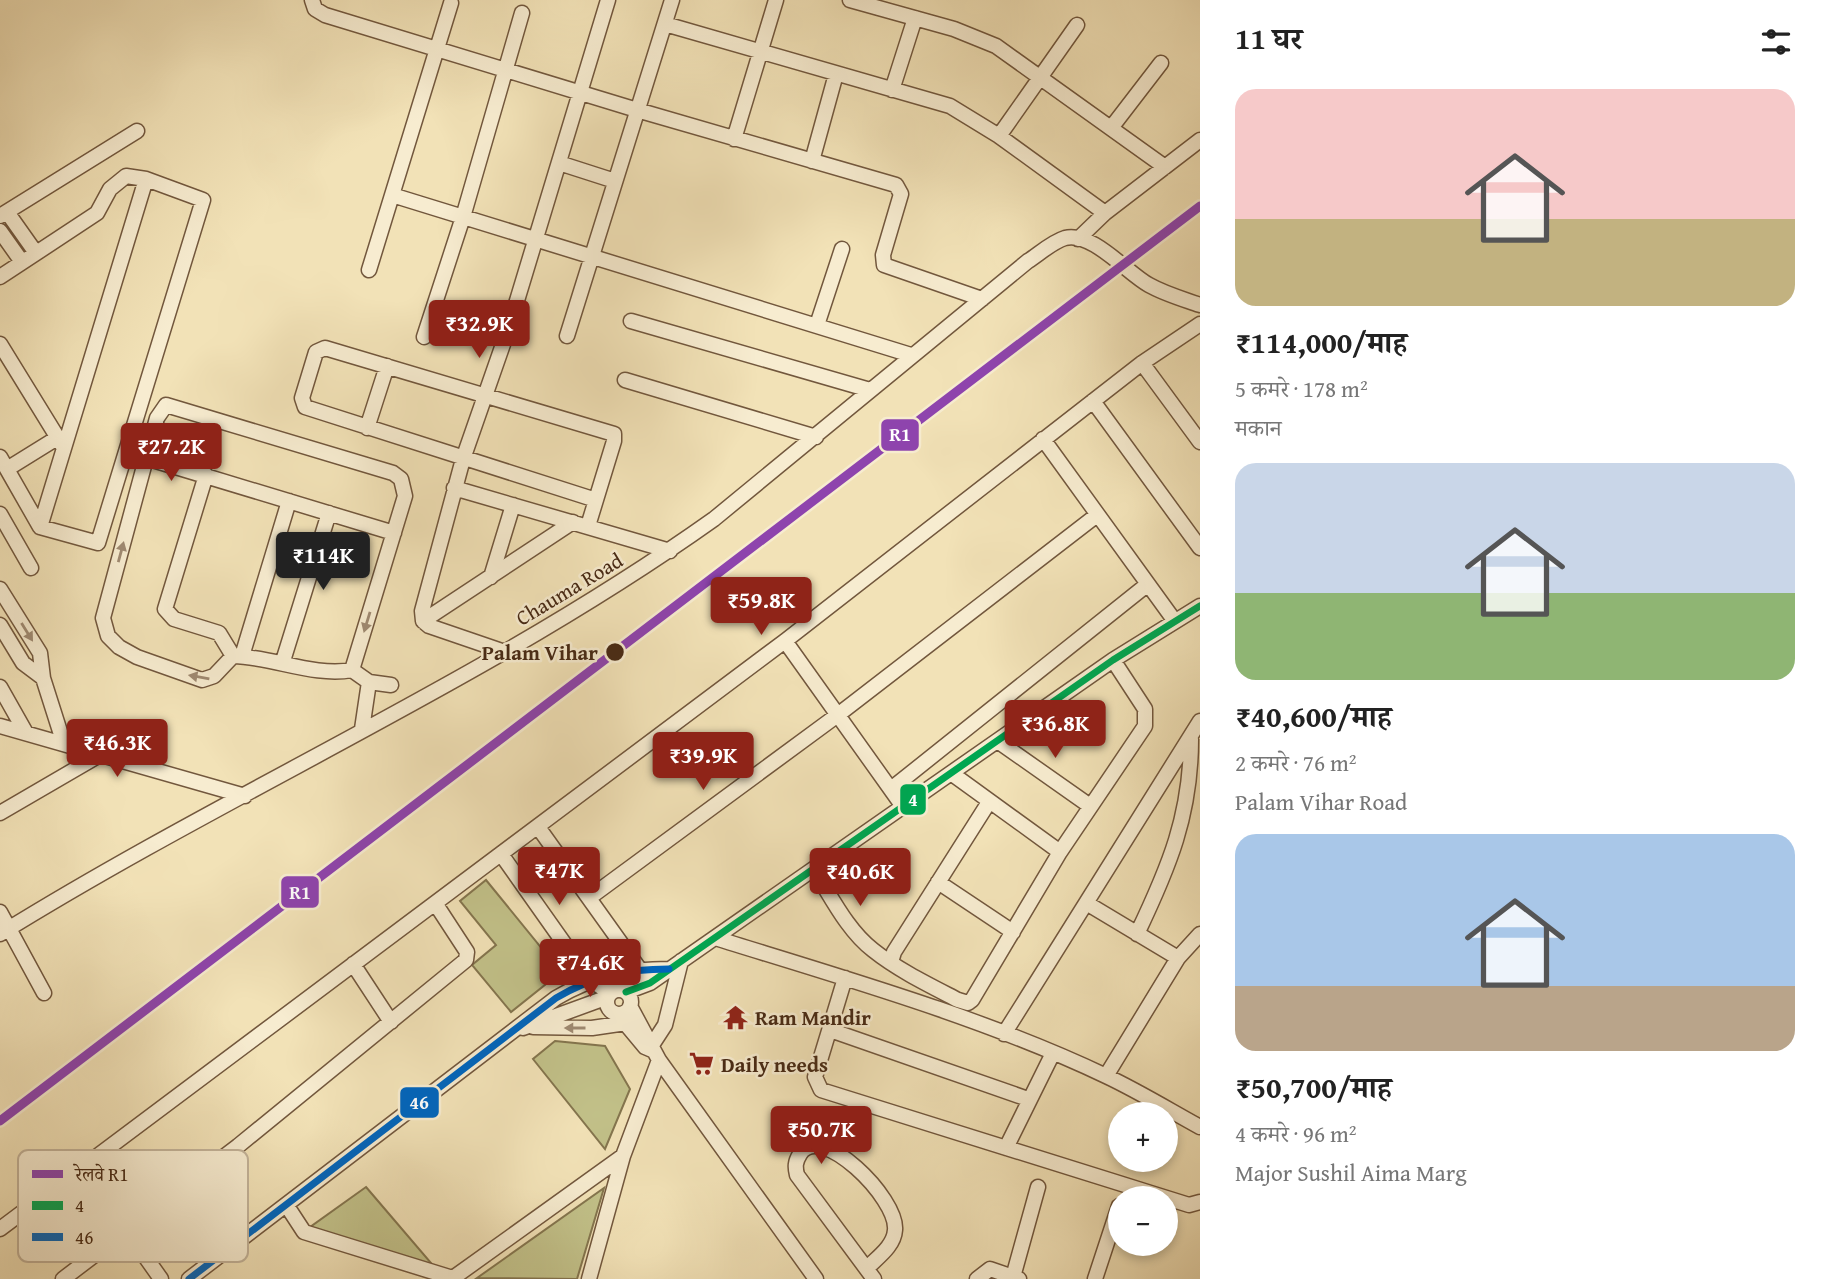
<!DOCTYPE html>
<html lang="hi">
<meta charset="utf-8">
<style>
:root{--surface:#fff;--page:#f6f6f6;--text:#222;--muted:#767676;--accent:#8f2418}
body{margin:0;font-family:"Gentium Book Plus","Noto Serif Devanagari",serif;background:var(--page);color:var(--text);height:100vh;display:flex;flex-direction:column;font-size:26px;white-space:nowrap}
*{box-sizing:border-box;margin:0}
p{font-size:23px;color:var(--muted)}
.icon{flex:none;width:38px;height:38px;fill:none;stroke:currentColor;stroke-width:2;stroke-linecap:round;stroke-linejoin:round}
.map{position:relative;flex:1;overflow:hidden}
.side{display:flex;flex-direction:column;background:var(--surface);width:630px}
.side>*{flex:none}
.buttons{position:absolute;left:1108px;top:1102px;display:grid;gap:14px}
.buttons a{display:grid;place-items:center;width:70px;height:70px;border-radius:50%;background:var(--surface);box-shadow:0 4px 10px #0003;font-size:35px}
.price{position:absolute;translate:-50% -60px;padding:0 16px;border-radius:7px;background:var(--accent);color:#fff;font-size:23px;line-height:46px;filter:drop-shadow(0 2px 4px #0008)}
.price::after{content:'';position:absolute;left:50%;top:42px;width:21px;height:16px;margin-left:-10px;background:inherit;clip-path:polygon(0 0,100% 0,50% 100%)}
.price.on{background:#222;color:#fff}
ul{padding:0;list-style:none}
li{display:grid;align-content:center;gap:14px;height:371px;padding:0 35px}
li span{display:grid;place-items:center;height:217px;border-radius:21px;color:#555}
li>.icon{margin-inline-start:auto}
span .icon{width:126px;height:126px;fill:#fffc;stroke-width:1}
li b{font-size:30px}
h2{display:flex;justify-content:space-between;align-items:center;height:84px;padding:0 35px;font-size:30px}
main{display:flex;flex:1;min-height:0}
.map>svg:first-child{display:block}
.green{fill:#c2c189;stroke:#84754e;stroke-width:2}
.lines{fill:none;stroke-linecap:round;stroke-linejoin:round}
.minor-casing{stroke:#72573d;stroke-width:17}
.minor{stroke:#f7ecd0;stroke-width:14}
.bus-1-casing{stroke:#f7ecd0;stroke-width:12}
.bus-2-casing{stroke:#f7ecd0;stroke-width:12}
.bus-1{stroke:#00a651;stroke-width:7}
.bus-2{stroke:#0065bd;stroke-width:7}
.rail-1-casing{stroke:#f7ecd0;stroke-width:14}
.rail-1{stroke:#8e44ad;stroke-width:9}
.oneway{fill:#9f8a72}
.stop-dot{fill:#472914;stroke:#f7ecd0;stroke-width:2.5}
.labels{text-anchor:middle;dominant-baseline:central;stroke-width:5;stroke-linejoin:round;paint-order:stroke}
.street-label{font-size:21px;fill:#472914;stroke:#f7ecd0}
.stop-label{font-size:21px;font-weight:bold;fill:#472914;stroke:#f7ecd0;text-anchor:end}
.poi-label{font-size:21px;font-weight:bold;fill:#472914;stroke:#f7ecd0;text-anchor:start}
.key{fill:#f7ecd0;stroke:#c2b298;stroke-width:2}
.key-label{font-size:19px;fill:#472914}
.line-badge{stroke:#f7ecd0;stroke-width:2.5}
.badge-label{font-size:19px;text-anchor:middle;font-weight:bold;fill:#fff}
</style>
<main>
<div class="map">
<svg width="1200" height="1279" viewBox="0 0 1200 1279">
<rect width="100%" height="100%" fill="#f2e2b7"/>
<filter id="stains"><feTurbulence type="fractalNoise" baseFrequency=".00286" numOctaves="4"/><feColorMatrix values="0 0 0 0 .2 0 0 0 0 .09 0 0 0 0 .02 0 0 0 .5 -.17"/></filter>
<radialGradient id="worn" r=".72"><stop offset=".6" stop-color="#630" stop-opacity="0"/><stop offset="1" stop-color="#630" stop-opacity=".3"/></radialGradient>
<!-- green -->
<path class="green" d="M486,880l75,92 -50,40 -39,-47 24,-20 -36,-44z
M555,1041l50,5 25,43 -25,60 -72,-90z
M366,1187l71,83 -131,-40z
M604,1188l-27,91 -100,-1z"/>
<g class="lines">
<defs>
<path id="minor" d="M312,0l3,9 10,6 312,95 259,75 5,9 -18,61 1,10 98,34
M850,0l104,29 42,17 169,121
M665,24l285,82 49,30 106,77
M892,90l23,-72
M1111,128l50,-65
M999,136l78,-111
M734,139l42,-139
M812,161l24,-87
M559,163l56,18
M392,195l519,160
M7,212l29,41
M0,216l137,-85
M0,231l22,31
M1078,239l27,-26 95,-73
M369,270l82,-267
M0,277l97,-64 13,-24 16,-13 20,3 57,21 -105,343 -58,-16 -40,-70
M819,319l23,-70
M631,321l239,69
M567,336l105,-336
M424,337l39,-120 59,-204
M0,344l64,104
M1142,363l58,79
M625,380l191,57
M1093,401l107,147
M367,428l20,-62
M1043,439l131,181
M146,458l248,75
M7,469l50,-31
M206,475l-41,134 9,10 45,14 14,23
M454,488l216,63
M0,514l31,54
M588,526l26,-85v-7l-289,-86 -9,4 -14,46 3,9 291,93
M40,527l106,-348
M491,577l22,-72
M0,589l40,64 3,25 21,66
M423,621l150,-99
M0,625l23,38 20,15
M785,641l119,167
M505,652l-76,-26 -6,-5 -1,-10 41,-152 46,-132 99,-327
M242,656l47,-155
M283,661l46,-148
M352,670l53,-174 -4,-17 -8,-6 -227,-68 -9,13 -54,200 5,18 11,11 18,10 65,23 12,-4 19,-20c40,1 81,21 119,14l17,12 22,3
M0,687l26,46
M0,726l245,70
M362,729l7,-47
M999,742l91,64
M951,773l109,79
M891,789l257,-205
M0,813l98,-57
M538,827l105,147
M501,854l89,126 20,13
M814,870c17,26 33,60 59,80 25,20 56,35 85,50l10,3 4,-3 88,-148 85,-126v-17l-32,-49
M938,882l75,50
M589,898l250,-184 258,-199
M1088,904l90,54
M0,912l44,81
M0,934c234,-145 489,-255 714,-415l314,-258c11,-7 24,-19 37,-23 27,-7 62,35 84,47 16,9 34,14 51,20
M1137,934c32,-67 54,-119 54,-195
M715,938c129,40 269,80 391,138 32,15 63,34 94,51
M891,962l3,-10 95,-150
M353,964l38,58
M845,978l-30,99 6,13 368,115 11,-3
M607 1002a12 12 0 1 1 24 0a12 12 0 1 1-24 0Z
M626,992l24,-9 463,-323 87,-54
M630,1006l29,54 157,219
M620,1017l25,30 7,3
M533,1027l59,1 34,-5
M523,1028l85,-31
M830,1030l198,69
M1004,1034l196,-313
M652,1045l13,-20 16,-64
M1106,1076l72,-118 22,-24
M1006,1148l47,-95
M82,1167l79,112
M287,1206l17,26 152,47
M0,1229l785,-588 357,-278 58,-39
M867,1268c11,-11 27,-22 28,-38 3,-32 -75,-109 -95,-76 -5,8 -5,13 -3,21l77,104
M1013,1277l25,-90
M453,1278l170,-122
M63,1279l175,-133 228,-186 1,-8 -32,-49
M189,1279l367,-281c37,-22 71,-29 113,-29
M589,1279l34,-123 36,-96
M977,1279l13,-10 29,10
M1095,1279l24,-73"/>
</defs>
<!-- minor casing -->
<use href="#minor" class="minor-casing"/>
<!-- minor -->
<use href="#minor" class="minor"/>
<defs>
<path id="bus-1" d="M626,992l24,-9 463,-323 87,-54"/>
<path id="bus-2" d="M189,1279l367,-281c37,-22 71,-29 113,-29"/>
</defs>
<!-- bus-1 casing -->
<use href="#bus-1" class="bus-1-casing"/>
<!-- bus-2 casing -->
<use href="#bus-2" class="bus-2-casing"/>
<!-- bus-1 -->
<use href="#bus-1" class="bus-1"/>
<!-- bus-2 -->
<use href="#bus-2" class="bus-2"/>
<defs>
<path id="rail-1" d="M0,1121l1200,-915"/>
</defs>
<!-- rail-1 casing -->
<use href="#rail-1" class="rail-1-casing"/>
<!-- rail-1 -->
<use href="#rail-1" class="rail-1"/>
</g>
<!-- one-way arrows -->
<defs><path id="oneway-solid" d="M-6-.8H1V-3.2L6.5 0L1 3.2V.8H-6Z" transform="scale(1.75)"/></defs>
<g class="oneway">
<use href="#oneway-solid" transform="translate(121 552) rotate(-75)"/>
<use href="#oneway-solid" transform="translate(367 622) rotate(107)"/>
<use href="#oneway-solid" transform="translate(27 632) rotate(58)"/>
<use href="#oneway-solid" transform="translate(199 677) rotate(-170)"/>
<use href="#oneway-solid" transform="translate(575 1028) rotate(-180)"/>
</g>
<!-- icons -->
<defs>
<symbol id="temple-bare" viewBox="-9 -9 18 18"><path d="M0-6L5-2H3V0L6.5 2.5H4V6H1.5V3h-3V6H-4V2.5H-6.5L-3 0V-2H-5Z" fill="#8f2418" stroke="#f7ecd0" stroke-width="2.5" paint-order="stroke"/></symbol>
<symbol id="supermarket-bare" viewBox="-9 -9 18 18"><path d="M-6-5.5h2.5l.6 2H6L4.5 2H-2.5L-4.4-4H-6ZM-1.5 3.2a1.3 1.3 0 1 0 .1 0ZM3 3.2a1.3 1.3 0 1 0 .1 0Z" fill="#8f2418" stroke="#f7ecd0" stroke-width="2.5" paint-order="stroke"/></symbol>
</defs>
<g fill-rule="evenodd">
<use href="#temple-bare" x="718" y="1000" width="35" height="35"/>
<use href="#supermarket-bare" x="684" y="1046" width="35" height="35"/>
</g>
<!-- markers -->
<circle class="stop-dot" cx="615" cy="652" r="10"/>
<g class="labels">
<!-- street labels -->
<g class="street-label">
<text transform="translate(569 589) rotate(-31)">Chauma Road</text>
</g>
<!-- stop labels -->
<g class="stop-label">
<text x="598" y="652">Palam Vihar</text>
</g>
<!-- poi labels -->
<g class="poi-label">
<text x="755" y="1017">Ram Mandir</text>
<text x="721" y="1064">Daily needs</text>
</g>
</g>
<!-- legend -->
<rect x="18" y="1150" width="230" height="112" rx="10" class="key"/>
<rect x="32" y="1170" width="31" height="8" fill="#8e44ad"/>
<rect x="32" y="1201" width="31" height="9" fill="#00a651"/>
<rect x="32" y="1233" width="31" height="8" fill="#0065bd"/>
<g class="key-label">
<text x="75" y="1181">रेलवे R1</text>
<text x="75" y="1212">4</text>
<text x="75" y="1244">46</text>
</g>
<g class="line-badge">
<rect x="880" y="418" width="40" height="34" rx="7" fill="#8e44ad"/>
<rect x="899" y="783" width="28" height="33" rx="7" fill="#00a651"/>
<rect x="280" y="875" width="40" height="34" rx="7" fill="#8e44ad"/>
<rect x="399" y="1086" width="41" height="33" rx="7" fill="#0065bd"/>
</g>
<g class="badge-label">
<text x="900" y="441">R1</text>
<text x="913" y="806">4</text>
<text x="300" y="899">R1</text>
<text x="419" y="1109">46</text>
</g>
<rect width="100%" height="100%" filter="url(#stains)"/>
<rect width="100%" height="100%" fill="url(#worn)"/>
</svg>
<div class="buttons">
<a>+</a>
<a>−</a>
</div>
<b class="price" style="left:479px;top:360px">₹32.9K</b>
<b class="price" style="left:171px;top:483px">₹27.2K</b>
<b class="price on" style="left:323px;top:592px">₹114K</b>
<b class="price" style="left:761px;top:637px">₹59.8K</b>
<b class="price" style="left:1055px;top:760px">₹36.8K</b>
<b class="price" style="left:117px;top:779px">₹46.3K</b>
<b class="price" style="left:703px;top:792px">₹39.9K</b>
<b class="price" style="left:559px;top:907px">₹47K</b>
<b class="price" style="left:860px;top:908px">₹40.6K</b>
<b class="price" style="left:590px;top:999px">₹74.6K</b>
<b class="price" style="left:821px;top:1166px">₹50.7K</b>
</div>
<section class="side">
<h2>11 घर<svg class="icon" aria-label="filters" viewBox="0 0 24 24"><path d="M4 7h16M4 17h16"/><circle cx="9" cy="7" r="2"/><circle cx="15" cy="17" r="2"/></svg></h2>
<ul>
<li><span style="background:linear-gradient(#f6c9c9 60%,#c2b280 0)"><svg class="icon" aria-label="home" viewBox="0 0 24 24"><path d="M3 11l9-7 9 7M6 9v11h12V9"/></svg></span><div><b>₹114,000/माह</b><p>5 कमरे · 178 m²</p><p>मकान</p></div></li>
<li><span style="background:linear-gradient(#c9d6e8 60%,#8fb573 0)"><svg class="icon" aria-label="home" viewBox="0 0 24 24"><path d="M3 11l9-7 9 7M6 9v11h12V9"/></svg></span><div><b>₹40,600/माह</b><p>2 कमरे · 76 m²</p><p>Palam Vihar Road</p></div></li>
<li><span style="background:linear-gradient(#a9c7e8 70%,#b9a48a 0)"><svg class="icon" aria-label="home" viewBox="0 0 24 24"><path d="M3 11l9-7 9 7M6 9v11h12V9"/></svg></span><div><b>₹50,700/माह</b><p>4 कमरे · 96 m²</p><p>Major Sushil Aima Marg</p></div></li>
</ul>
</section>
</main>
